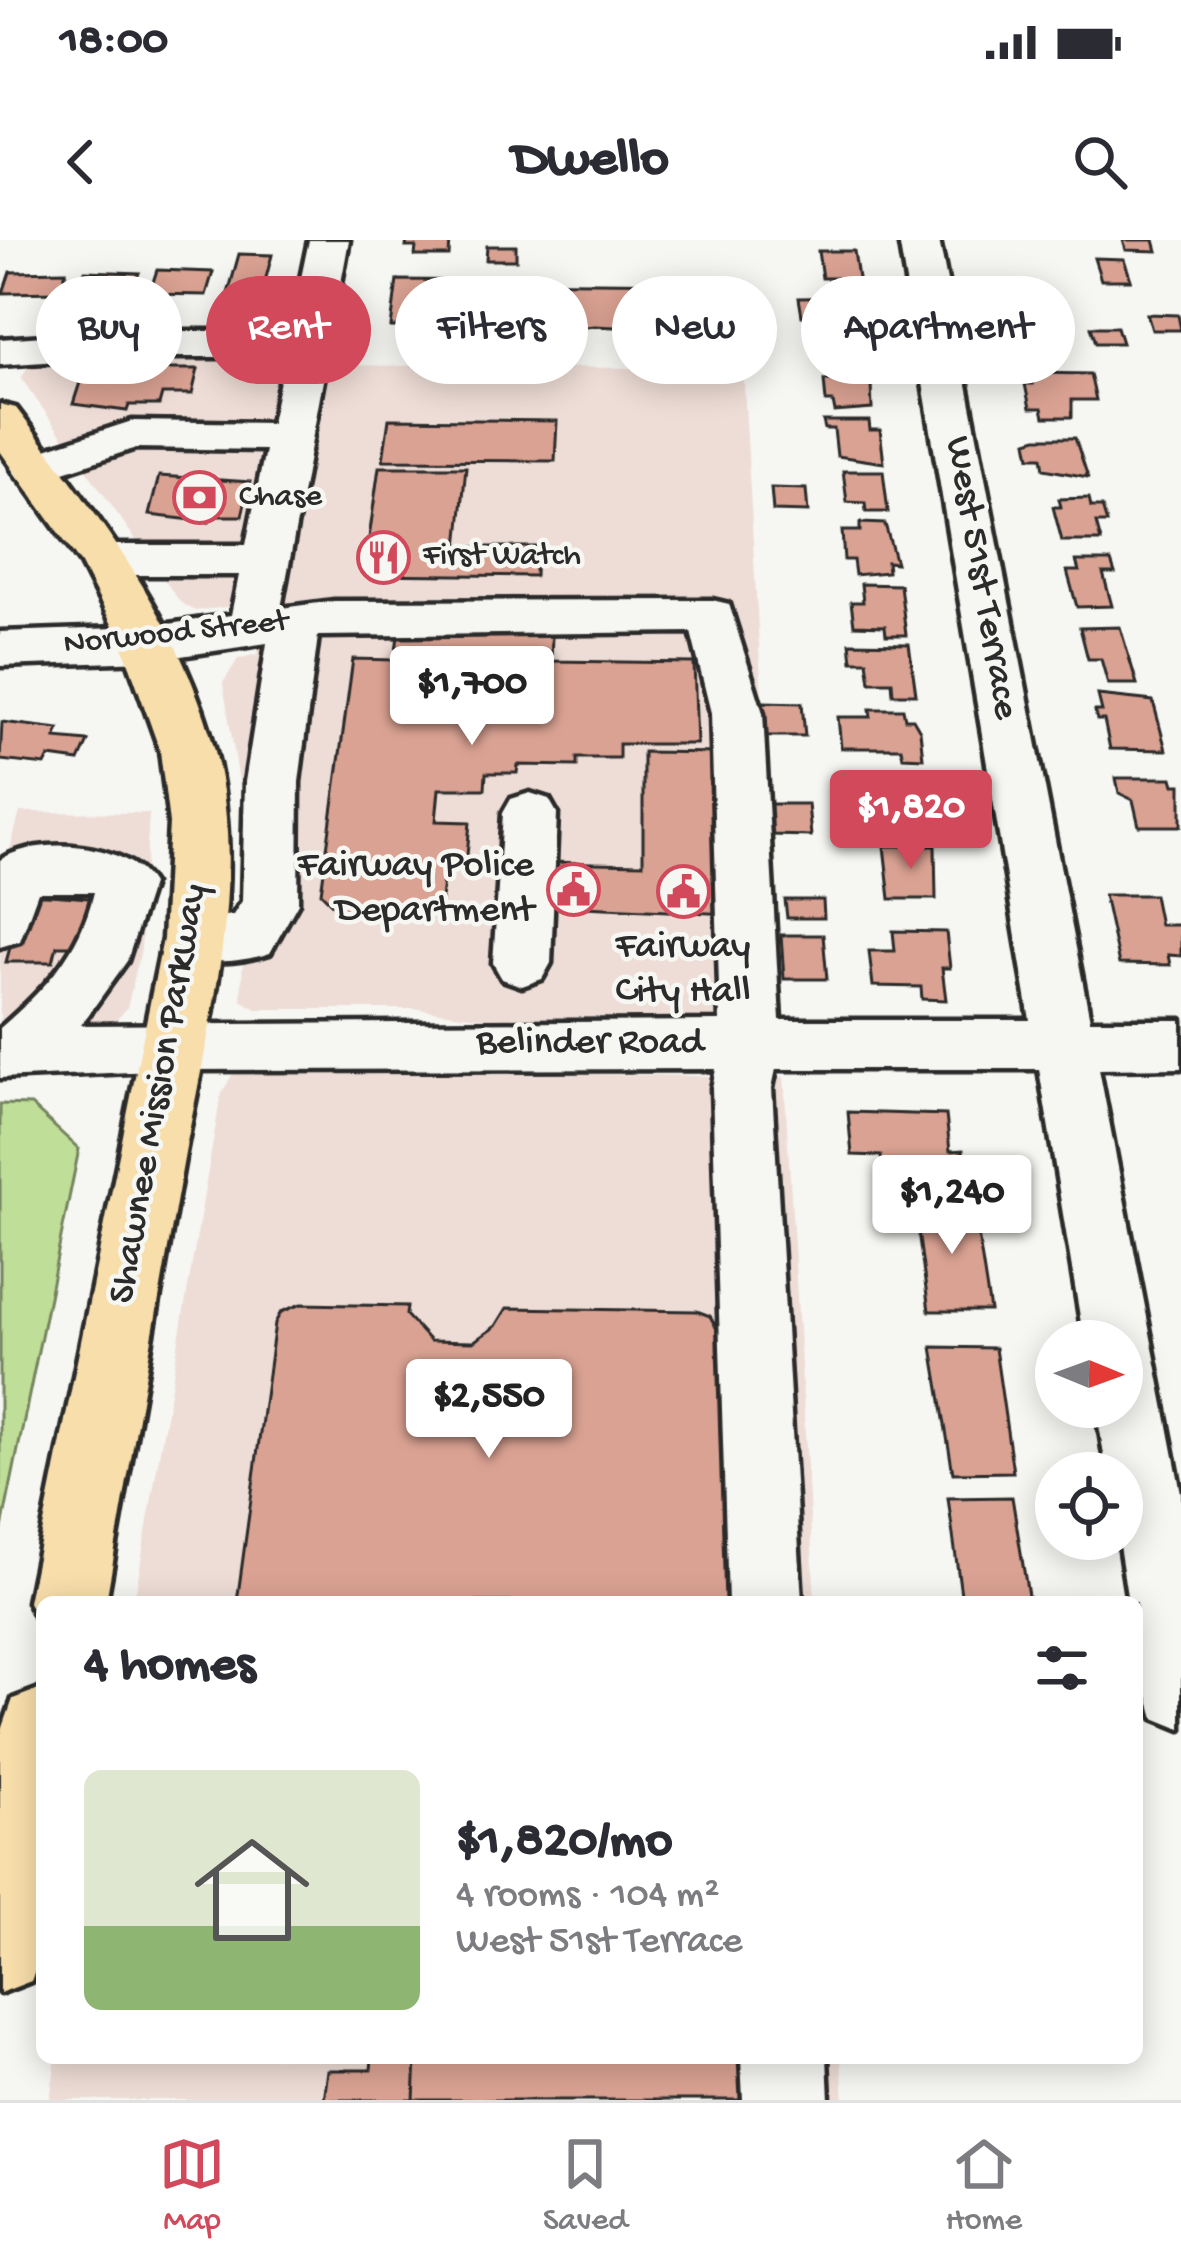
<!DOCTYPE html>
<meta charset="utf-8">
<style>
:root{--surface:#fff;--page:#f7f7f7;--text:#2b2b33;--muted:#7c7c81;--line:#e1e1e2;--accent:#d1495b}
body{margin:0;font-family:"Gochi Hand",sans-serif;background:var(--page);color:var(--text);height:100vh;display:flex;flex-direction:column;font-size:45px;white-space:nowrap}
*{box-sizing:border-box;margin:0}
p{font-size:39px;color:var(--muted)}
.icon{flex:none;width:66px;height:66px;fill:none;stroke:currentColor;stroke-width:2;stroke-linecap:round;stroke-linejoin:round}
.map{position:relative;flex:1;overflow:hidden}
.side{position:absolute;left:36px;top:1356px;width:1107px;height:468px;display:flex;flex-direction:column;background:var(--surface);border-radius:18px;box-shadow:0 6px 30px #0003}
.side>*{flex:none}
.hud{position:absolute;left:36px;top:36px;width:1110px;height:108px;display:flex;gap:24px}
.needle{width:78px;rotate:91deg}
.controls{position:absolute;left:1035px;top:1080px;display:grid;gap:24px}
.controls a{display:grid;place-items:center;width:108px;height:108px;border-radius:50%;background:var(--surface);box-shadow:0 6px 30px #0003;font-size:60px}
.price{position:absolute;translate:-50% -102px;padding:0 27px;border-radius:12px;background:#fff;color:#222;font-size:39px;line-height:78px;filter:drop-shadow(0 3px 6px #0008)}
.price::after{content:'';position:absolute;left:50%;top:72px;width:36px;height:27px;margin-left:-18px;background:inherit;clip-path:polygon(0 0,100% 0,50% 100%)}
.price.selected{background:var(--accent);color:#fff}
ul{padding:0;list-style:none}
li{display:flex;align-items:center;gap:36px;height:300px;padding:0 48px}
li+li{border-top:3px solid var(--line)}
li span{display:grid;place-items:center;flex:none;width:336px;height:240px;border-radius:18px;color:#555}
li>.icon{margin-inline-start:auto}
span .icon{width:144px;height:144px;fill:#fffc;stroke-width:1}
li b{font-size:51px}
h2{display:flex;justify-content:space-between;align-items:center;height:144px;padding:0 48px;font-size:51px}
.chip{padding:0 42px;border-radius:54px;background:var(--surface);box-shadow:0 6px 30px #0003;font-size:42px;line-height:108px}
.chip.selected{background:var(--accent);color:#fff}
.status{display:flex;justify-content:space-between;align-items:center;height:84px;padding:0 60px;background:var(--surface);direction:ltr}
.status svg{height:33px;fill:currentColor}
header{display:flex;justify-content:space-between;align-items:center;height:156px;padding:0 48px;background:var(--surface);font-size:54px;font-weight:800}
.dock{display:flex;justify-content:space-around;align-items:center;height:168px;border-top:3px solid var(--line);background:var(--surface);font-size:33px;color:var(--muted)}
.dock a{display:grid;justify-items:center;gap:6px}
.dock .selected{color:var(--accent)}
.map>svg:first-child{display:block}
.built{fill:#eeddd6}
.green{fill:#bfde97;stroke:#758461;stroke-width:3}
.building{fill:#daa293;stroke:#2b2b2b;stroke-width:3}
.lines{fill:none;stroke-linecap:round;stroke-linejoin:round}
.minor-casing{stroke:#2b2b2b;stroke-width:9}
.highway-casing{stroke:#2b2b2b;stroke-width:9}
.minor{fill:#f6f6f2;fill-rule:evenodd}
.highway{fill:#f8deab;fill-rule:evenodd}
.labels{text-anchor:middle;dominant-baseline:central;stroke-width:9;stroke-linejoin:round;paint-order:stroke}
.far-poi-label{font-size:33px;fill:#2b2b2b;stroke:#f6f6f2;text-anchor:start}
.far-street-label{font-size:33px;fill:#2b2b2b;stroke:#f6f6f2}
.street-label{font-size:39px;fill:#2b2b2b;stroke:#f6f6f2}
.poi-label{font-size:39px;fill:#2b2b2b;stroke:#f6f6f2;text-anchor:end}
</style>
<div class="status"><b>18:00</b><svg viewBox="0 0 49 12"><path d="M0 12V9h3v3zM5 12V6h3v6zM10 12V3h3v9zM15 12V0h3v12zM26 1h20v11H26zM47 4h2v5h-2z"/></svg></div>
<header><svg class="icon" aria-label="back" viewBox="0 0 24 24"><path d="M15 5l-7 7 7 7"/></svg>Dwello<svg class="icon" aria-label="search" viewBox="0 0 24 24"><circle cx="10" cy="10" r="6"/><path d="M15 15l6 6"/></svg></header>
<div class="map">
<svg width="1181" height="1860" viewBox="0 0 1181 1860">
<rect width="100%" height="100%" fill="#f6f6f2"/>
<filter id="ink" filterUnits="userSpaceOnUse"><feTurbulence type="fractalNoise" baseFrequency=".00833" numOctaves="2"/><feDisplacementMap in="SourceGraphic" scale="24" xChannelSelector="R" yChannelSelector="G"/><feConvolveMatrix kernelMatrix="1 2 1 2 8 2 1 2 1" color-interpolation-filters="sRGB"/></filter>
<g filter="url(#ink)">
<!-- built -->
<path class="built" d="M278,115l10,12 -53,239 -40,5 -15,-9 -159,-224 8,-13 22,-8z
M323,125l420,4 37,642 -64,7h-231l-67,-9h-161l-16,-9 8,-157 -26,-160 15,-24 19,-5z
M20,572l129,1 -8,136 -14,59 -17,19 -110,13v-153z
M261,829l523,8 31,525h-681l87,-507 11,-20z
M56,1818h785l3,42h-794z"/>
<!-- green -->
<path class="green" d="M0,864l31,1 48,44 -79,389z"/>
<!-- building -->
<path class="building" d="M407,0h43l-1,16h-34l1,-9h-10z
M1123,0h31l3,11 -31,-1z
M487,6h29v14h-30z
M818,11h36l5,34h-22l-1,-7h-14z
M239,14l33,1 -11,42h-34z
M1094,18l30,1 7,21h-30z
M157,30l56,2 -7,23 -57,-1z
M66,31l-6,21 -57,1 7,-21z
M85,31l54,2 -9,22 -54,-2z
M397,40l297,3 2,48 -102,-5 -33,4 -1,20h-38l1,-22 -132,-1z
M999,49h41l7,31 -36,-1z
M853,57l14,21 -65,-2 -3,-18z
M1147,74l31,1 3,15h-29z
M1091,87h26l5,16h-26z
M1010,92l51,1 5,20 -21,5 2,8 -23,-1z
M831,117h39l2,52 -37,3 -2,-10h-7l-2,-22h19l-1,-6h-9z
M150,129h48l-6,25h-30l-3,11h-30l-2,6 -54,-7 10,-31 65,1z
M1031,133l59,1 6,26h-24v17h-28l-2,-9h-12l-5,-24h8z
M389,179l168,2 -2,40 -172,-1z
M823,181h46l1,9h10l4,33 -47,-7 -3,-27h-9z
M1037,198h38l13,39 -44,-8 -2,-12h-12l-3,-16z
M379,227h87l-8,80h78l-1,29 -171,-2z
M843,231h40l5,41h-22l-1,-9 -18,-1z
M159,236l91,6 -8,34h-32l-1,6 -60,-7z
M771,248l35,1 2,23 -35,-1z
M1089,258l2,9h11l5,16h-11l5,18h-39l-9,-34h8l-2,-8z
M860,283l25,1 11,39 -9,-1 1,10 -33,3 -2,-15h-9l-2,-29h18z
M1076,321h35l4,12h-12l9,33 -35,1 -10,-36h12z
M861,344l39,1 6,50h-20l-1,-9 -31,-1 -3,-23h12z
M1120,387l17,57h-29l-7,-25h-13l-8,-31z
M398,395l154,1 -1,25 143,2 3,81h-78v14h-42v8l-59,-1 -1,8h-31l-1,16h-46l-3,32 34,1 -4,45h-22l-4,45 -101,-1 -18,-18 32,-234 42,1z
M850,403l59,1 7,50h-23l-1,-12h-22l-3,-21h-15z
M1098,455l55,6 13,49 -56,-1 -6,-29h-7l-2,-9h7z
M763,462l39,1 3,33h-41z
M870,469h33l2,10h8l7,12 3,27 -20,-1 -2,-9h-60l-3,-31h33z
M2,482l57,7 -4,9 33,3 -9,20 -30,-4 -4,8 -45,-5z
M643,512l80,1 6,161 -186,-9 2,-43 98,2z
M903,537h27l9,53h-51l-7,-44h24z
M1116,538h56l2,7h7v41h-42l-6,-26 -14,-7z
M767,564h41l3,32 -42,-1z
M884,606h51l1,53h-46z
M25,653l89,7 -7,31 -27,-1 -3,16h-20l-4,16h-47z
M1104,655h50l6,30h21v31l-13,-1 2,10 -51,-1z
M785,660h38l1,18h-37z
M893,691l53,1 4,36h-8l4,32 -24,-1 -1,-12 -48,-1 -4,-35h26z
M781,695h42l4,44h-43z
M848,872l98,3 4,36 13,-1 4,26h-84l-2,-20 -29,-1z
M914,962h59l17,109h-61z
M301,1064l106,2 -1,9 24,26 43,1 23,-16 11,-18 190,3 13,5 8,15 10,271h-491l38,-279 6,-11z
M932,1107l63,1 18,124 -60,1z
M1012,1257l17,105h-67l-14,-104z
M372,1818h44l-2,42h-90l4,-30h43z
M416,1818h328l2,42h-332z"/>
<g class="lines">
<defs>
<path id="minor" d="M309,0h40l-68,368 53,-7 378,-1 17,4 34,109 17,307h250l-131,-780h40l151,780h91v48l-82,1 82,424v236l-27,-11 -17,-63v-53h-9l-10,-63h4v-66h-15l-11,-66h26v-66h-38l-45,-272h-263l-4,19 30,514h-74l-16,-514 4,-19 -542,1 -174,8v-50c46,-40 80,-76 94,-136h-56l-18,49 -20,6v-87c37,-25 129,-18 152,24l-25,77 -46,64 639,-4 -9,-308 -20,-81 -373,4 -19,146 -1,121 -28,50c-31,10 -66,12 -97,2l-9,-16 9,-16 60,-8 9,-14 3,-119 22,-139 -119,18 -148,5v-34l148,-5 83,-12 8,-40h-135l-17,-4 -7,-11 7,-11 17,-4h142l19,-95 -129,-2 -102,34 -16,-4 -7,-10 7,-10 114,-37 139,2 14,-66h-167l-118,8v-26l118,-8h172z
M530,553l19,6 8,14 -6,150 -9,16 -20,7 -20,-7 -9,-16 10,-150 8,-14z
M741,1818h86l2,42h-86z"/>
<path id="highway" d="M0,164l16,4c80,106 165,212 199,343 34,134 -8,281 -32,413 -26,146 -52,292 -77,438h-64v28l-14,-28 135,-663 6,-116 -9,-72 -38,-107 -41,-80 -81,-113z
M42,1448v265l-11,28 -31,12v-257l13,-37z"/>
</defs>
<!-- minor casing -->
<use href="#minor" class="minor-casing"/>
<!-- highway casing -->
<use href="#highway" class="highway-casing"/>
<!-- minor -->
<use href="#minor" class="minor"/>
<!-- highway -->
<use href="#highway" class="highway"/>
</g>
</g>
<!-- icons -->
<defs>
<symbol id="bank-ring" viewBox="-11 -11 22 22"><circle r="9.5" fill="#f6f6f2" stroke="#d1495b" stroke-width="1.5"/><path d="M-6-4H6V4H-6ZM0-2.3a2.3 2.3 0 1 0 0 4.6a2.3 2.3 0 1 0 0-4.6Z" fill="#d1495b"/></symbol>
<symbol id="restaurant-ring" viewBox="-11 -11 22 22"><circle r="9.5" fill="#f6f6f2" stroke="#d1495b" stroke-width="1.5"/><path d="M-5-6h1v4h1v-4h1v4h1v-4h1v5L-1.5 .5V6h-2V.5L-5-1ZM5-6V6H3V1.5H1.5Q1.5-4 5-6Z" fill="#d1495b"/></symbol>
<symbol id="civic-ring" viewBox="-11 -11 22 22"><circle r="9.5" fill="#f6f6f2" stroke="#d1495b" stroke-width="1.5"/><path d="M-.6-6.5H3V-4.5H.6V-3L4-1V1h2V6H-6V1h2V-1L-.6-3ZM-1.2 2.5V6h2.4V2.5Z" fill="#d1495b"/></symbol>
</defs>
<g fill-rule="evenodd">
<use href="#bank-ring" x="170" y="228" width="59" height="59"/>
<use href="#restaurant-ring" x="354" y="288" width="59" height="59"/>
<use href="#civic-ring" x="544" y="620" width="59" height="59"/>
<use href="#civic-ring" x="654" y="622" width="59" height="59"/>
</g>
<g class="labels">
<!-- far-poi labels -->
<g class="far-poi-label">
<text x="239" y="258">Chase</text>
<text x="423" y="317">First Watch</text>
</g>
<!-- far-street labels -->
<g class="far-street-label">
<text transform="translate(176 394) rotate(-6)">Norwood Street</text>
</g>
<!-- street labels -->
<g class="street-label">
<text transform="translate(980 338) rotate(80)">West 51st Terrace</text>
<text x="590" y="804">Belinder Road</text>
<text transform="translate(160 854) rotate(-80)">Shawnee Mission Parkway</text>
</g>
<!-- poi labels -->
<g class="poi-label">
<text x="534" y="627">Fairway Police<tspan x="534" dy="45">Department</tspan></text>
<text x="683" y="708" text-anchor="middle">Fairway<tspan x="683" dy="45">City Hall</tspan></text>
</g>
</g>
</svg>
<div class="controls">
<a><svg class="needle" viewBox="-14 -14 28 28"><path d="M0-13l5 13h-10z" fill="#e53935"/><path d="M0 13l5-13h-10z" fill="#7c7c81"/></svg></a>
<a><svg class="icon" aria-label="locate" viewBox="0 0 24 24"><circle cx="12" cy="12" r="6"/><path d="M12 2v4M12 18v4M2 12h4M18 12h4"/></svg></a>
</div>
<b class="price" style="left:472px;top:508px">$1,700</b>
<b class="price selected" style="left:911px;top:632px">$1,820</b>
<b class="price" style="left:952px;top:1017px">$1,240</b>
<b class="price" style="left:489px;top:1221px">$2,550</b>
<div class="hud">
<a class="chip">Buy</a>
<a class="chip selected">Rent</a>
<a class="chip">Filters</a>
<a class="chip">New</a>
<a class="chip">Apartment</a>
</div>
<section class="side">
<h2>4 homes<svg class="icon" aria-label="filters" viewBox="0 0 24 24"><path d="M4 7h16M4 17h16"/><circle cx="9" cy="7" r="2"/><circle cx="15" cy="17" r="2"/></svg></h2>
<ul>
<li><span style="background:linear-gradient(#dfe7d0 65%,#8fb573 0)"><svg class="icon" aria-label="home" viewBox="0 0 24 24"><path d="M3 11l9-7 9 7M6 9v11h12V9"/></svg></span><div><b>$1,820/mo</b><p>4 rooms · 104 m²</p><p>West 51st Terrace</p></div></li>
</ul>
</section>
</div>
<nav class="dock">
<a class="selected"><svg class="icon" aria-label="map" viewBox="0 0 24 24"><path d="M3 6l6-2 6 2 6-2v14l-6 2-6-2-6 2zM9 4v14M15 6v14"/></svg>Map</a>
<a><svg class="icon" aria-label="saved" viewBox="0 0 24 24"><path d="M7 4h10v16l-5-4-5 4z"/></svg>Saved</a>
<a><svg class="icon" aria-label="home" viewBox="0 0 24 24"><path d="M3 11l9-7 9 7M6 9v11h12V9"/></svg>Home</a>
</nav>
